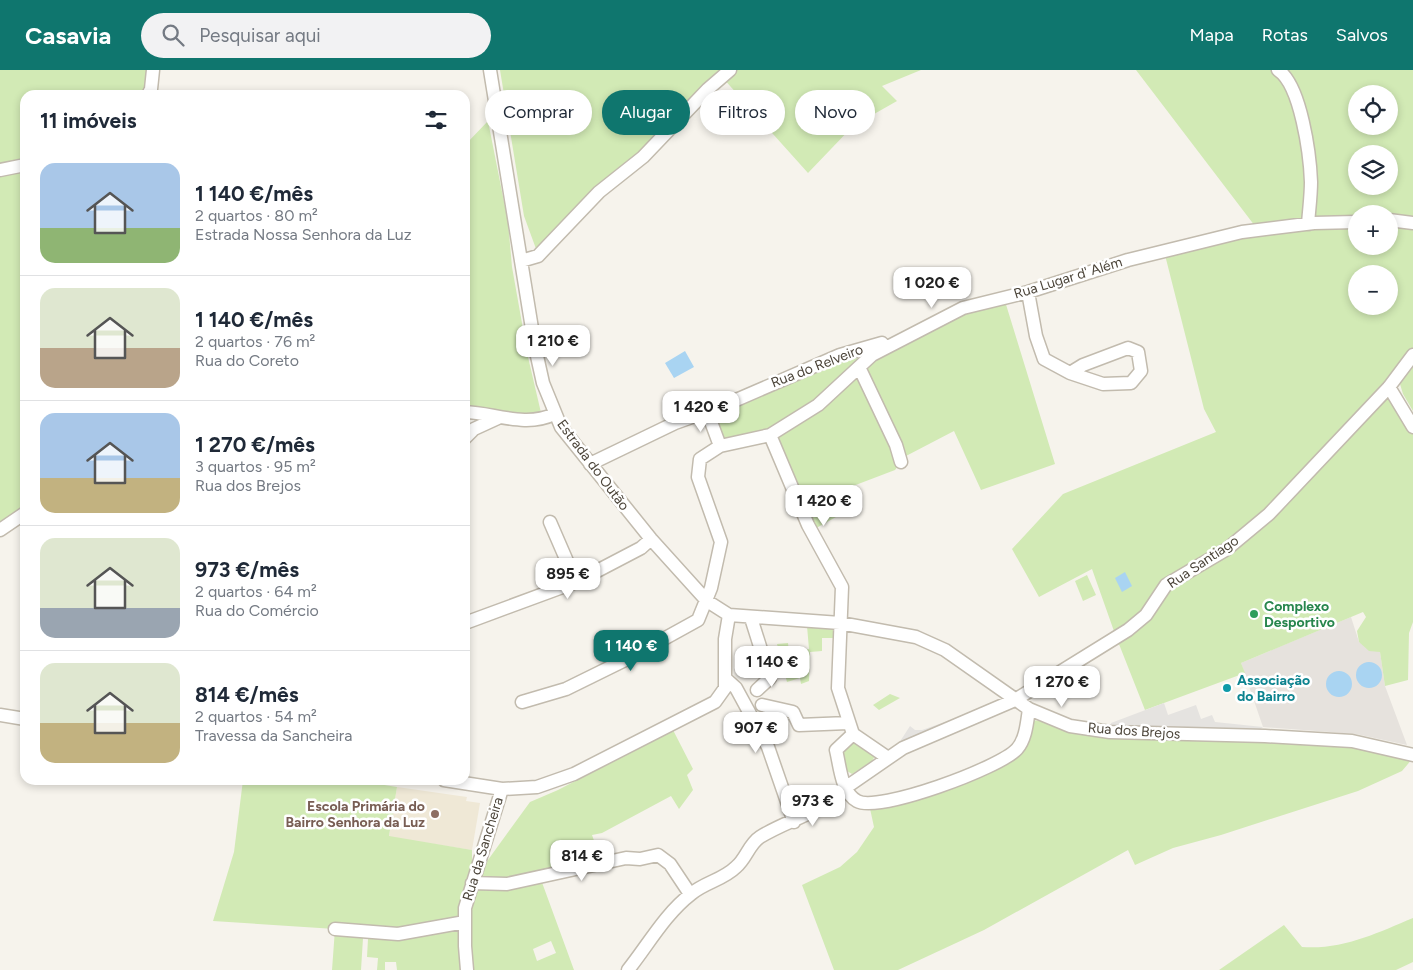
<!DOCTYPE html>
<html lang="pt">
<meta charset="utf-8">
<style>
:root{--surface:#fff;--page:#f2f2f3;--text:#1f2937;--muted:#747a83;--line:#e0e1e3;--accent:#0f766e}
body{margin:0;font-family:Figtree,sans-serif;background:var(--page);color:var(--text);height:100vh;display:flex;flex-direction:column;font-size:19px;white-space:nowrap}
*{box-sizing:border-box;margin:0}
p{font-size:16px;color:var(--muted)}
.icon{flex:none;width:28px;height:28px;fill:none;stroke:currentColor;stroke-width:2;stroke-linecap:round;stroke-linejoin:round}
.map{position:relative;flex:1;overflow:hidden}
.panel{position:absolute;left:20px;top:20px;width:450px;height:695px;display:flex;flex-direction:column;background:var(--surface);border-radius:15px;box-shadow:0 2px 8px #0003}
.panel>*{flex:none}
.top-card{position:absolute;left:485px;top:20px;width:475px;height:45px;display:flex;gap:10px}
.controls{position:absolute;left:1348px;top:15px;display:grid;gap:10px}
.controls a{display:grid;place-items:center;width:50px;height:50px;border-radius:50%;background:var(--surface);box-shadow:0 2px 8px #0003;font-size:25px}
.price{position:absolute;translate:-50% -42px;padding:0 11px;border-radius:10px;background:#fff;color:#222;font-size:16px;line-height:32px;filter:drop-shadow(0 1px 2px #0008)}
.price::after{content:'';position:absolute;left:50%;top:30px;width:15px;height:11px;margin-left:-8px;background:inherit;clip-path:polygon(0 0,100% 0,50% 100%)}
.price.current{background:var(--accent);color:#fff}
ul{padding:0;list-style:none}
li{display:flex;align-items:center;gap:15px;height:125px;padding:0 20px}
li+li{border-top:1px solid var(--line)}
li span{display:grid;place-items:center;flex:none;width:140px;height:100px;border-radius:15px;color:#555}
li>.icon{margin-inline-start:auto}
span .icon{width:60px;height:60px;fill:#fffc;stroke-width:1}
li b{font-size:21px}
h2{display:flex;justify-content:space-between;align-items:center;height:60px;padding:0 20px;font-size:21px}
.tag{padding:0 18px;border-radius:22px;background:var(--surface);box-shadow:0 2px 8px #0003;font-size:18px;line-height:45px}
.tag.current{background:var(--accent);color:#fff}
header{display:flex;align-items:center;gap:30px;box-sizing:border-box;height:70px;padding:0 25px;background:var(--accent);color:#fff}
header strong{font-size:24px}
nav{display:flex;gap:28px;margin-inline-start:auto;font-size:18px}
.search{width:350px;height:45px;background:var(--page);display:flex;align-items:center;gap:12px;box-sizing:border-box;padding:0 18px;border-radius:28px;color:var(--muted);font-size:19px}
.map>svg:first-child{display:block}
.industrial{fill:#e6e2dd}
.education{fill:#efe8d6}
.green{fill:#d2eab5;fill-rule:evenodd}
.parking{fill:#e5e3e0}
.water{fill:#a9d4f2}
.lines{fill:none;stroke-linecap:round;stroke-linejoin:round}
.minor-casing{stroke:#c2bbae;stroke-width:15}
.minor{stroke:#fff;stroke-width:12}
.leisure-dot{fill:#2e9e5b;stroke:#fff;stroke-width:2}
.culture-dot{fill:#0f9aa8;stroke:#fff;stroke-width:2}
.education-dot{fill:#8d6e63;stroke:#fff;stroke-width:2}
.labels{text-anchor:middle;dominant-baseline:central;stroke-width:5;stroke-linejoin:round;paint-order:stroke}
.street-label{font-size:14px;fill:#4b4439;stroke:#fff}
.leisure-label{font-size:14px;font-weight:bold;fill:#27864d;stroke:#fff;text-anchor:start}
.culture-label{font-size:14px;font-weight:bold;fill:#0d838f;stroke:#fff;text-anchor:start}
.education-label{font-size:14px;font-weight:bold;fill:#785e54;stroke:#fff;text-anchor:end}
</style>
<header>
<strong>Casavia</strong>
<div class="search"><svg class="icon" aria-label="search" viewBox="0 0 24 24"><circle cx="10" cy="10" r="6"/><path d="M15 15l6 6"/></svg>Pesquisar aqui</div>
<nav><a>Mapa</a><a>Rotas</a><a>Salvos</a></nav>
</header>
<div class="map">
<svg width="1413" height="900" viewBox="0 0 1413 900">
<rect width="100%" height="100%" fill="#f6f3ec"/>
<!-- industrial -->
<path class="industrial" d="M1351,547l8,25 21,10 5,34 22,59 -51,-11 -93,-7 -22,-64z"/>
<!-- education -->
<path class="education" d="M397,717l70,10 -1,4 14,2 -8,47 -83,-13z"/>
<!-- green -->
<path class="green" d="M0,0h153l1,25h-129v418l-25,17z
M500,0h421l-39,16 15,15 -44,25 -45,47 -86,-96 -183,180 -15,-41z
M1136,0h277v285l-24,32 24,40v195l-4,11 -1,47 -23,6 -5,-34 -11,-1 -10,-9 -2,-11 9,-14 -3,-5 -122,51 4,10 -100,37 -30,-76 -23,-65 -53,28 -27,-48 51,-55 153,-62 -12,-23 -40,-158 94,-21zM1356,24h33v32h-33zM1356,84h33v32h-33zM1356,144h33v32h-33zM1356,204h33v32h-33z
M488,51l20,101 4,45 16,90 14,60 -77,-5v-267z
M1004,228l51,166 -74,26 -27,-59 -48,25 -11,14 -42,16 8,17 -50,28 -41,-96 -50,11 -12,-35z
M1413,297v44l-10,-17 -3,-10z
M1087,505l9,20 -13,6 -8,-20z
M833,553v15h-11v13l-12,1 -1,29 -8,3 -1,-6 -13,4 -10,-38 11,-1 1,10 20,-4 -2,-23z
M890,624l10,4 -21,12 -6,-5z
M1033,650l37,6 281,19 62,13 -11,13 -44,20 -137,44 -48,13 -38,17 -7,-15 -144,80 -86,40h-64l-32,-85 38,-18 17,-15 17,-25 -5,-23 15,-1 133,-54z
M673,660l20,39 -6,6 6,15 -14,19 -8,-13 -69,37 -10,2 10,28 -62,14 34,93h-177l-1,-8h-11v8h-8l1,-12 -11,-1 1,-18 -5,-1 -2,32h-29l3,-41 -122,-8 21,-69 9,-72h110l44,7 -8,49 83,14v32l58,-80 28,-12zM551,871l5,12 -19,8 -4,-12z
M856,671l19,15 -3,5 -20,13 -5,-3 -6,-19z
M1413,848v44l-17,8h-177l65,-45 18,22c41,3 75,-14 111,-29z"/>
<!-- parking -->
<path class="parking" d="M1164,633l4,12 28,-10 5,14 11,-4 3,7 48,5 -5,4 -148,1 1,-9z
M959,647l5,3 -67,26 13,-20 5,4h7z"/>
<!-- water -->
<path class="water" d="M685,281l9,16 -20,11 -9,-15z
M1125,502l7,14 -10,6 -7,-14z
M1356 605a13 13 0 1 1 26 0a13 13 0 1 1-26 0Z
M1326 614a13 13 0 1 1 26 0a13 13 0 1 1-26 0Z"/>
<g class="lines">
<defs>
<path id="minor" d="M490,0l45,277 8,36 18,44 90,112 56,62 22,14 111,8 76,14 29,13 84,59 41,17 40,6 155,4 87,5 61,14
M1278,0c23,15 32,85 33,112 0,14 -2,28 -3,42
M148,25l3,-6 2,-19
M0,100l25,-5
M1389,150l24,3
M521,191l17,-5 61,-64 44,-35 65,-68 22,-19
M1028,222l8,44 8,23 26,14 33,11 28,-1 10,-12 -3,-19 -10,-4 -45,17 -13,8
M859,297l37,78 5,17
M1389,317l24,40
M707,341l13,35
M465,342c29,1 61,16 89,2
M770,365l38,90 34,62 -4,101 15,46
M465,368l9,-9 24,-11
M590,394l85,-41 45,-16 120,-52 42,-12
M550,452l26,60
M0,460l25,-17
M751,548l19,60 -13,12
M465,553l111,-41 65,-34 10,-9
M726,609l10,9 32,59 26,75
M522,632l44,-13 65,-32 67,-37 13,-32 10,-46 -23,-65 2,-18 20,-13 50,-11 48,-30 54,-50 91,-47 65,-16 100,-32 114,-28 72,-9 42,-1
M762,635l31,7 6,13 49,-2
M0,645l25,4
M888,688l-35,-24 -17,16c4,16 5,42 21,51 21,12 143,-33 160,-52 9,-10 10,-27 12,-40
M444,710l58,9 35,-2 37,-13 141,-72 10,-14v-49l4,-24
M472,813l35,1 119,-26 14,1 18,-4 12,9 20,30
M335,859l63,5 67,-12
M467,900l-2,-24v-38l37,-119
M628,900c20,-25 37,-56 63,-76 14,-12 32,-14 45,-27 10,-8 13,-23 24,-30 27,-17 62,-24 85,-49l58,-40 112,-48 113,-70 18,-15 20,-30 61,-36 42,-35 120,-127 24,-32"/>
</defs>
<!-- minor casing -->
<use href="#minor" class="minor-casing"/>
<!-- minor -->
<use href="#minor" class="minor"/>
</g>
<!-- markers -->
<circle class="leisure-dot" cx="1254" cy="544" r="5"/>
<circle class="culture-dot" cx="1227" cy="618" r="5"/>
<circle class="education-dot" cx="435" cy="744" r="5"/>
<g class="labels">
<!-- street labels -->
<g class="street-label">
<text transform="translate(1068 208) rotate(-17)">Rua Lugar d' Além</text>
<text transform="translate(817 296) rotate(-21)">Rua do Relveiro</text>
<text transform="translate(593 395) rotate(53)">Estrada do Outão</text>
<text transform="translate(1203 492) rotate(-34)">Rua Santiago</text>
<text transform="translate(1134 661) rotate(4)">Rua dos Brejos</text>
<text transform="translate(483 779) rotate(-73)">Rua da Sancheira</text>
</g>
<!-- leisure labels -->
<g class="leisure-label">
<text x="1264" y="536">Complexo<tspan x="1264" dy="16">Desportivo</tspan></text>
</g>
<!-- culture labels -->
<g class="culture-label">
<text x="1237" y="610">Associação<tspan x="1237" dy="16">do Bairro</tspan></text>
</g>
<!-- education labels -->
<g class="education-label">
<text x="425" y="736">Escola Primária do<tspan x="425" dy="16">Bairro Senhora da Luz</tspan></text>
</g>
</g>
</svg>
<div class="controls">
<a><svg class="icon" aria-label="locate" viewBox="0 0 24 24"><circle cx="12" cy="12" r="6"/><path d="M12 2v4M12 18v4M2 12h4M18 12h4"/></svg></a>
<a><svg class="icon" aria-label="layers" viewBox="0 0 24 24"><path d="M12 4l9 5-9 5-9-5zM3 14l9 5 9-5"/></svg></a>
<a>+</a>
<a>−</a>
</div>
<b class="price" style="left:932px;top:239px">1 020 €</b>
<b class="price" style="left:553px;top:297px">1 210 €</b>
<b class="price" style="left:701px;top:363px">1 420 €</b>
<b class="price" style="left:824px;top:457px">1 420 €</b>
<b class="price" style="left:568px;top:530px">895 €</b>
<b class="price current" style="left:631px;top:602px">1 140 €</b>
<b class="price" style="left:772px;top:618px">1 140 €</b>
<b class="price" style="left:1062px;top:638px">1 270 €</b>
<b class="price" style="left:756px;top:684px">907 €</b>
<b class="price" style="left:813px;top:757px">973 €</b>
<b class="price" style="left:582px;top:812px">814 €</b>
<div class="top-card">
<a class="tag">Comprar</a>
<a class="tag current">Alugar</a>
<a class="tag">Filtros</a>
<a class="tag">Novo</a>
</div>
<section class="panel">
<h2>11 imóveis<svg class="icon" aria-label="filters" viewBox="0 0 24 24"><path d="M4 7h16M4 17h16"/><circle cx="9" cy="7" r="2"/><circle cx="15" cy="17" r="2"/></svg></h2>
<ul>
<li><span style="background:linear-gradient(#a9c7e8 65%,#8fb573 0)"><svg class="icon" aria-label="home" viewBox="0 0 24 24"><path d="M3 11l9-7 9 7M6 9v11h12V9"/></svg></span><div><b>1 140 €/mês</b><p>2 quartos · 80 m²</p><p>Estrada Nossa Senhora da Luz</p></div></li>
<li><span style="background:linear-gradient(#dfe7d0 60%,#b9a48a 0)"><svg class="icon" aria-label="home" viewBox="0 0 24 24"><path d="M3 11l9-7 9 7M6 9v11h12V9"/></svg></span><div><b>1 140 €/mês</b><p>2 quartos · 76 m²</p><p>Rua do Coreto</p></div></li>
<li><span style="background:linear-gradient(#a9c7e8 65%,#c2b280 0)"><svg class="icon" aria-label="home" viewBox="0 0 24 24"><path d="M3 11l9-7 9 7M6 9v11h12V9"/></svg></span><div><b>1 270 €/mês</b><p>3 quartos · 95 m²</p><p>Rua dos Brejos</p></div></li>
<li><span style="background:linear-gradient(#dfe7d0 70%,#9aa5b1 0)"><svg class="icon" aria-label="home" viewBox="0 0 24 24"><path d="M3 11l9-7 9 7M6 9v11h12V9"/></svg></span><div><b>973 €/mês</b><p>2 quartos · 64 m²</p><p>Rua do Comércio</p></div></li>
<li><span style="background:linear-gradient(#dfe7d0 60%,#c2b280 0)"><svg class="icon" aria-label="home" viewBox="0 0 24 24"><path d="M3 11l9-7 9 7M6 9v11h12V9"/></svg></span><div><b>814 €/mês</b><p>2 quartos · 54 m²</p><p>Travessa da Sancheira</p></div></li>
</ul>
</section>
</div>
